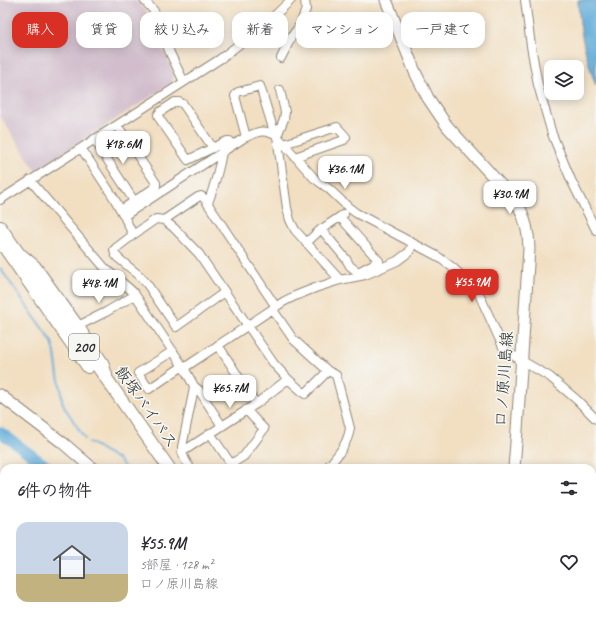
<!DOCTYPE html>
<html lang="ja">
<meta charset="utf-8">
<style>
:root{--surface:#fff;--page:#f7f7f7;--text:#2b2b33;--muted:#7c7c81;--accent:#d93025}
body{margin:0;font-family:Caveat,"Klee One",sans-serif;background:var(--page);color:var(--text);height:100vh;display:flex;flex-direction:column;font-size:15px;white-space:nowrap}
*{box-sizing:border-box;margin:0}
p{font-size:13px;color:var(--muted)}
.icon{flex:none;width:22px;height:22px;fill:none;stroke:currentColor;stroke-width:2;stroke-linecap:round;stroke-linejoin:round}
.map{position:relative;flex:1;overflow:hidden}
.side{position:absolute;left:0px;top:464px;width:596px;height:156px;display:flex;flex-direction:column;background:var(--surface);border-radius:12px 12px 0 0;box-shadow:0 2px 10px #0003}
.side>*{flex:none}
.banner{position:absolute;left:12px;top:12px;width:572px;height:36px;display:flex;gap:8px}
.controls{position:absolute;left:544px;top:60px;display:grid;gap:8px}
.controls a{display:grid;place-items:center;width:40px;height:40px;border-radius:8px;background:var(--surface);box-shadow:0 2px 10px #0003;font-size:20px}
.price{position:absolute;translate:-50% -34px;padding:0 9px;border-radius:8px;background:#fff;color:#222;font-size:13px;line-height:26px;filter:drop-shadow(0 1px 2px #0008)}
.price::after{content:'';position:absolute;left:50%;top:24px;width:12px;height:9px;margin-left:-6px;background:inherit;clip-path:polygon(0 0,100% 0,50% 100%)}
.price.on{background:var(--accent);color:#fff}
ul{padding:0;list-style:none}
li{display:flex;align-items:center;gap:12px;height:100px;padding:0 16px}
li span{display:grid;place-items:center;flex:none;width:112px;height:80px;border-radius:12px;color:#555}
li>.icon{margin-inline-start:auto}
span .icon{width:48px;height:48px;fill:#fffc;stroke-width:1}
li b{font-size:17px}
h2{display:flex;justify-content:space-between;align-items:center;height:48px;padding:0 16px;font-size:17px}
.tag{padding:0 14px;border-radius:12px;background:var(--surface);box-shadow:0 2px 10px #0003;font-size:14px;line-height:36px}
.tag.on{background:var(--accent);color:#fff}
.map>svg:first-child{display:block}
.industrial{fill:#d1bdcc}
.forest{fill:#88ad62;stroke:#5a6c46}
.water{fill:#60abd8;stroke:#466b82}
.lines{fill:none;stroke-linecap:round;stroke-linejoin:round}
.stream{stroke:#60abd8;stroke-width:2}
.river{stroke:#60abd8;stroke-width:11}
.minor-casing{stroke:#8e8576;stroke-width:10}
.major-casing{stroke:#8e8576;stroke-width:13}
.highway-casing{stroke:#8e8576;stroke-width:14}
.minor{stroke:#fff;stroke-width:8}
.major{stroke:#fff;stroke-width:11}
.highway{stroke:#fff;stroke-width:12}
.labels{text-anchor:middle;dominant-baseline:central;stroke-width:3.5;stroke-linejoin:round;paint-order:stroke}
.shield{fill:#f6f6f2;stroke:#686867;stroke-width:1}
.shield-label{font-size:15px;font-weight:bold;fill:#2b2b2b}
.street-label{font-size:16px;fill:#2b2b2b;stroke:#f6f6f2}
</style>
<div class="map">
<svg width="596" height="620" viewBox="0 0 596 620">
<rect width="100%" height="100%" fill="#f6f6f2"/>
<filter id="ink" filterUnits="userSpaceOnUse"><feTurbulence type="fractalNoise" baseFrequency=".025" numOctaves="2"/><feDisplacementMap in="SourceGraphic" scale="8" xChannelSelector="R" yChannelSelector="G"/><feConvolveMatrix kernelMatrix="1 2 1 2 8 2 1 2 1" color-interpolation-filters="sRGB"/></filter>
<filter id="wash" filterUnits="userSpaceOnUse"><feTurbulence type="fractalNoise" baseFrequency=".012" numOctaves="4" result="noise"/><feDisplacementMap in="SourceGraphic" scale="16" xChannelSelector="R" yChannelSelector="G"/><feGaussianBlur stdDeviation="0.9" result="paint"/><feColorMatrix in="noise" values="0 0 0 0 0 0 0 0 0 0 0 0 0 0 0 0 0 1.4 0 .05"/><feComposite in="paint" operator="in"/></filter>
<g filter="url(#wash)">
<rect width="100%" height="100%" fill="#f2dfc2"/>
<!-- industrial -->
<path class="industrial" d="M0,0h134l11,10 29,63 -1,9 -137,89 -36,-55z"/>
<!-- forest -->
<path class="forest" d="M0,509l4,3v104h60l-5,4h-59z
M319,616h151l1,4h-155z"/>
<!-- water -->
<path class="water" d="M578,0h18v86c-10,-27 -17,-57 -18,-86z"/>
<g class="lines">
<!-- stream -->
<path class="stream" d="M0,268l52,74 3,11 3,23 3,12 1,13 3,7 20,31
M89,442l30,18 6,8
M0,489l4,2
M214,616l1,4"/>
<!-- river -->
<path class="river" d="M0,432l49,36
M206,616l5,4"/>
</g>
</g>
<g filter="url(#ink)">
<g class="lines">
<defs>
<path id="minor" d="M144,0l10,11 16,42 14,29
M525,0l6,46 7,39 14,49 19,46 25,50
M281,58l11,-22 8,-11 6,-16 -1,-9
M280,90l5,22 -1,7 -7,17 10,72 3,12 5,10 45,50
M117,125l39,58v3l-2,2 -33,22
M246,137l-11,-41 3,-4 22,-6 15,49
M94,139l40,62
M284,144l53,-17 9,10 -2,3 -49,17
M81,148l33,50 10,18 120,-78c14,-6 18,-10 33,-2l37,42 15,11 19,18 8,6 81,43 15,11 13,12 14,15 24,53 4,5 43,25 27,23 19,19
M213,148l-30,-44 -4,-2h-4l-15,10 -2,3 1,3 29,42 39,-19h3l2,4
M30,180l74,87c9,9 21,17 30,26l50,75 10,18 -1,7 -11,54c0,9 3,13 8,21
M0,200l117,-75 103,-66 30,-23 21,-17 20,-19
M208,203c6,-16 11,-34 14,-51
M124,216l9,19 -17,13 -2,2 1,4 3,4 22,18 7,8 29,43 49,-35
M321,229l25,30 4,7 8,6 21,-11 -39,-44
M133,235l23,-16 8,1
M306,243l13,-12 25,-17
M23,254l13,11 43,60 25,37 4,13
M276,307l-72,-109 -3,-2 -3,1 -34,23 10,8 25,26 75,110 14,15 17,15 23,-23
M273,310l20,29 35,32 8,4 14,53c-2,16 -13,28 -23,40
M74,328l32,-16 29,-17
M218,345l38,59
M173,351l-35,22 11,16 34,-23
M184,368l99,-66 12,-6 20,-8 25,-8 25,-5 32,-14 12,-9 4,-8
M194,386l5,4 23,36
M210,433l23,34
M182,452l74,-48 32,-25
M231,464l13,-8 20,-27 -18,-19
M491,616v4
M458,620l4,-4"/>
<path id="major" d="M386,0l29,72 13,26 19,28 71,78c7,14 11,29 11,45l-12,181 -3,38
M0,395l63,48 29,25
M513,616l1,4"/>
<path id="highway" d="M0,227l169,241
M0,241l88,126
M271,616l3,4"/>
</defs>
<!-- minor casing -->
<use href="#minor" class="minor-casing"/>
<!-- major casing -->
<use href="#major" class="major-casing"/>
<!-- highway casing -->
<use href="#highway" class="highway-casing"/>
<!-- minor -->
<use href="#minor" class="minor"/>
<!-- major -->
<use href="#major" class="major"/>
<!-- highway -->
<use href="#highway" class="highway"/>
</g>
</g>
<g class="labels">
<!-- shield labels -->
<rect class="shield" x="69" y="334" width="30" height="26" rx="3"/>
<g class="shield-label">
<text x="84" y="347">200</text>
</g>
<!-- street labels -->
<g class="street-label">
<text transform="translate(504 379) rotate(-86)">口ノ原川島線</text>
<text transform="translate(146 407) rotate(55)">飯塚バイパス</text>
</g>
</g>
</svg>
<div class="controls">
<a><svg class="icon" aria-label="layers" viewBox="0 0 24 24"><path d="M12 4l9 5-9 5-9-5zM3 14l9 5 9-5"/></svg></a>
</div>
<b class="price" style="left:123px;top:165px">¥18.6M</b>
<b class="price" style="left:345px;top:190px">¥36.1M</b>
<b class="price" style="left:510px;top:215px">¥30.9M</b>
<b class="price on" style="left:472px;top:303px">¥55.9M</b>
<b class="price" style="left:99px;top:304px">¥48.1M</b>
<b class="price" style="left:230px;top:409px">¥65.7M</b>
<div class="banner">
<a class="tag on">購入</a>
<a class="tag">賃貸</a>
<a class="tag">絞り込み</a>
<a class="tag">新着</a>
<a class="tag">マンション</a>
<a class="tag">一戸建て</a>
</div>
<section class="side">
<h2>6件の物件<svg class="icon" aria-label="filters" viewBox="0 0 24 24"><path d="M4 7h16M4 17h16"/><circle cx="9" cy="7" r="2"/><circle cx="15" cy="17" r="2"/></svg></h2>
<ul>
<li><span style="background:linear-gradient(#c9d6e8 65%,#c2b280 0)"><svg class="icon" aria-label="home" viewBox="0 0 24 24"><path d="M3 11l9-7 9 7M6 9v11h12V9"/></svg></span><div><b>¥55.9M</b><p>5部屋 · 128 m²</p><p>口ノ原川島線</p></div><svg class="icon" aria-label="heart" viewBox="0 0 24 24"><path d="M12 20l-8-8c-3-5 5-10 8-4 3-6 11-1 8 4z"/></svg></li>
</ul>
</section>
</div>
